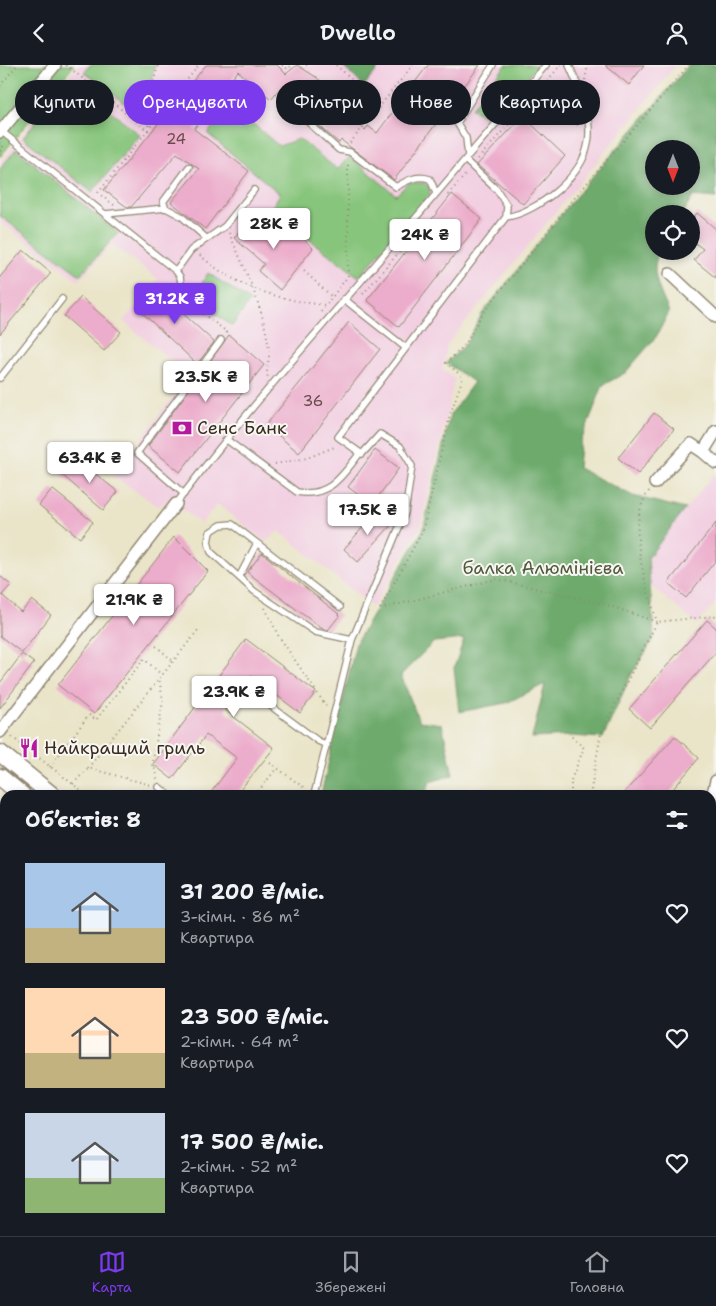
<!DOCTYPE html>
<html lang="uk">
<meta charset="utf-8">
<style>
:root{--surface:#171b24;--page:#242831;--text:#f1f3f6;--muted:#9ea1a6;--line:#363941;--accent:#7c3aed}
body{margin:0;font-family:"Shantell Sans",sans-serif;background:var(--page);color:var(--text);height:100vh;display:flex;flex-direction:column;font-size:19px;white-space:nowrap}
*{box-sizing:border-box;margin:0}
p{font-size:16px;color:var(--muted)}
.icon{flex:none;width:28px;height:28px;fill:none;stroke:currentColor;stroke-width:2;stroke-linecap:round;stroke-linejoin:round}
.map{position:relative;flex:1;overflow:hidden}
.details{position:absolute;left:0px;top:725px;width:716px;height:446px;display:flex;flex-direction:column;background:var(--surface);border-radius:15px 15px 0 0;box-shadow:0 2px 8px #0003}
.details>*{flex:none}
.top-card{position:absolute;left:15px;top:15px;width:686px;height:45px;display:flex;gap:10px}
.needle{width:32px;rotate:180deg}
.buttons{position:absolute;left:645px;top:75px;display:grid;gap:10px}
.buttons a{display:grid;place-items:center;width:55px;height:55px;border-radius:50%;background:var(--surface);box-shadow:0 2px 8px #0003;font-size:25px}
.price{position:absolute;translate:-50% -42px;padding:0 11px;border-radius:5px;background:#fff;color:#222;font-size:16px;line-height:32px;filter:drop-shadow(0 1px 2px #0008)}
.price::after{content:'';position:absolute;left:50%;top:30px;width:15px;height:11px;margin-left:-8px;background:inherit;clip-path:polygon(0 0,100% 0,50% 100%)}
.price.on{background:var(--accent);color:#fff}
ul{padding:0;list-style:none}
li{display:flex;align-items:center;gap:15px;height:125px;padding:0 25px}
li span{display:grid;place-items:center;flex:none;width:140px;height:100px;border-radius:0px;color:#555}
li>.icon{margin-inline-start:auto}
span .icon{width:60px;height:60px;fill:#fffc;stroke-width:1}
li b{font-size:21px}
h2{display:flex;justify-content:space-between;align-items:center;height:60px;padding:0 25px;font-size:21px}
.tag{padding:0 18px;border-radius:22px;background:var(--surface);box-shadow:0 2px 8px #0003;font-size:18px;line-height:45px}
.tag.on{background:var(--accent);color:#fff}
header{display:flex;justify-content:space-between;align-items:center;height:65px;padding:0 25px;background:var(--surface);font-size:22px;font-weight:600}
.tabs{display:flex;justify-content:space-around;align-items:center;height:70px;border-top:1px solid var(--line);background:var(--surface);font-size:14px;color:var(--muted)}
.tabs a{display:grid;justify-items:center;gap:2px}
.tabs .on{color:var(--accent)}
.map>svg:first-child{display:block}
.built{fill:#f2cfe1}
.green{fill:#87c57c;stroke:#61784d}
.forest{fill:#6daa6c;stroke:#546a45;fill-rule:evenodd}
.building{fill:#ecaccb}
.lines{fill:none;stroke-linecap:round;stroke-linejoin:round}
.lane-casing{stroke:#928874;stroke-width:8}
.street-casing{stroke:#928874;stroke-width:14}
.secondary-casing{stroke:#928874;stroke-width:19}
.path{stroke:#928874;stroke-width:2;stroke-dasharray:1 4;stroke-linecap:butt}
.lane{stroke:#fff;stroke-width:5.5}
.street{stroke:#fff;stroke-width:11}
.secondary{stroke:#fff;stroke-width:16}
.labels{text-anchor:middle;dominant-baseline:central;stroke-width:4;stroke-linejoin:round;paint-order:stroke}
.number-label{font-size:15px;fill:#674a49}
.poi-label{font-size:18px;fill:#3b2a1e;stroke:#f6f6f2;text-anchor:start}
.park-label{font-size:18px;fill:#52583a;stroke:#f6f6f2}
</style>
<header><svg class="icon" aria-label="back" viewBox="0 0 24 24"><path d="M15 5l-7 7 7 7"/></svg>Dwello<svg class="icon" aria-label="person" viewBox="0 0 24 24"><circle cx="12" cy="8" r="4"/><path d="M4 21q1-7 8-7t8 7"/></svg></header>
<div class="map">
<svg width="716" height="1171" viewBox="0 0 716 1171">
<rect width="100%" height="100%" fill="#f6f6f2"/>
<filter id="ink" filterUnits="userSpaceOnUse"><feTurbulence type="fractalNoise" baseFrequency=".02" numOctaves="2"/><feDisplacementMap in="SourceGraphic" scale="10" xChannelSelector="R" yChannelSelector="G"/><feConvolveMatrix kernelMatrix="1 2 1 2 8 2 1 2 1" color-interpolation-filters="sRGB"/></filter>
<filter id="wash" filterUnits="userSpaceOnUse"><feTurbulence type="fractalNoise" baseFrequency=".0096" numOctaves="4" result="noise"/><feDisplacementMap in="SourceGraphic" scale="20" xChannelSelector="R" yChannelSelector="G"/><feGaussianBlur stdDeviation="1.12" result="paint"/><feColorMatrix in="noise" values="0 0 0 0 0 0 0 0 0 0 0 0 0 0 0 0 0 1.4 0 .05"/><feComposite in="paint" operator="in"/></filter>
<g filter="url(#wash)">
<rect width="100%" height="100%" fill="#eae5c9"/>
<!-- built -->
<path class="built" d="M78,0h598l-229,280 -4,25 12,9 -34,147 -48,81 -94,-76 -14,11 -48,-38 -16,20 -31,-24 -12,6 -45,-30 76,-101 -66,-54 35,-42 -47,-35 -32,37 -79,-59v-59z
M714,409l2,1v127l-19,22 -63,-52z"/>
<!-- green -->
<path class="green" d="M0,0h74l-74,92z
M90,0h65l-9,30 -15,13 -47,-36z
M506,0h32l-18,21 -12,-1 -24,31 -12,-8z
M71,13l69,57 -48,57 -69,-54z
M240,18l7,36 32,27 20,-7 38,30 13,-12 46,38 13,-12h15l5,4 1,8 -71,82 -89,-67 10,-16 -72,-60z
M16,84l102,84 -38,42 -80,-59v-47z
M208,208l42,28 -18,25 -39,-28z
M136,1166h372l6,5h-382z"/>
<!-- forest -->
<path class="forest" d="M341,0h40l-17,21z
M689,0h27v133l-23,-2 -10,18h-29v37h6c-12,20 1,42 9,61l-13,25 -31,36 -22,12 -23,59 -2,24 55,28 52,13 -37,49 6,80 -24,39 -27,61 -32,-2 -39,2 13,-54 -39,19 -47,9 -5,-44 10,-29 -30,3 -33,33 18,46 23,3 11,51 -23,7 -5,13h-104l35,-152 67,-113 27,-115 24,-33 -28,-19 19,-18 17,-31 89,-112zM654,84h37v37h-37z"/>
<g id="blocks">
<!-- building -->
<path class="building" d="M206,0h71l9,9 11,-9 19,12 22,20 -4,5 31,28 3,-4 9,7 51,-68h52l-86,115 -53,-40 -2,3 -38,-33 3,-5 -13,-12 -11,-5 -9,11 -33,-28 -44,58 55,42 -44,58 -34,-27 28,-33 -22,-16 -46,54h-4l-23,-17z
M605,0h39l-15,20z
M523,51l42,40 -42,48 -46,-39z
M452,129l30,25 -83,108 -32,-27z
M254,147l32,27 6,-11 21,20 -33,42 -22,-19 6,-7 -30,-26z
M697,148l19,16v49l-22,-18 9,-11 -12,-9v-20z
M23,185l28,23 -51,61v-57z
M154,222l60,55 -17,22 -61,-57z
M81,232l40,35 -17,19 -40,-35z
M349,257l31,27 -81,104 -33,-28z
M229,270l35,30 -84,107 -32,-26z
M654,348l20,16 -36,45 -20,-16z
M375,385l24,18 -27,37 -24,-18z
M76,393l42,34 -15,18 -41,-35z
M52,424l41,33 -13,16 -41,-33z
M378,445l15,13 -35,39 -14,-13z
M716,458v37l-30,38 -18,-15z
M174,472l34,34 -114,143 -36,-29z
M262,488l78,62 -12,15 -7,-2 -74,-56z
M0,511l11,9 -9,10 19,17 11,-12 19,15 -29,38 -22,-17z
M707,555l9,8v24l-66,76 -21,-19z
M246,574l70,53 -16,21 -49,-37 -26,34 49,38 -38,47h-27l28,-37 -31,-23 -34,44 -19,-15z
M22,589l12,9 -34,45v-25z
M675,671l24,22 -31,37h-46z"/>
</g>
</g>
<g filter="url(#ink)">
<use href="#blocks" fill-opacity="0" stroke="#928874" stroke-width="1"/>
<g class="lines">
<defs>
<path id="lane" d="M299,49l40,36 11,2 46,35c12,-7 20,-12 34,-8l6,14
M1,66l175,140 4,6 2,12
M468,91l78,-91
M465,95l32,30 10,16 -1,11
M166,143l-3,-6 26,-35
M105,149l61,-6 15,8 25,22
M176,206l15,-21 34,-24 29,-36
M344,234l62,49
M0,313l62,-79
M227,375l70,52c32,6 45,-16 63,-39
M184,429l-47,-41 84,-113
M176,439c91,-121 196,-232 292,-348l-2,-18 -9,-15 36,-58
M239,512l18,-34
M340,542l-108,-83 -11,1 -11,7 -2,10 3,10 43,39 61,41 37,8
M260,633l58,43 9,4
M159,722l10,8
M314,730l38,-155 53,-127 7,-47 -12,-20 -20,-12 -18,20 -24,-17 168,-220c32,-5 77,-41 82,-74 5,-24 -9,-56 -19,-78
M711,893l5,-5
M711,1140l5,3
M697,1166l2,5
M35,1171l4,-5"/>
<path id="street" d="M0,67l55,-67
M670,209l46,43
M716,366l-13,21 13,11
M655,418l36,-39 12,8
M0,667l176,-228
M711,736l5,-20
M0,826l5,3
M5,886v2
M711,975l5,4"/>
<path id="secondary" d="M0,688l52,42
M0,712l22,18
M711,1050l5,-6
M567,1166l6,5
M596,1166l7,5
M122,1171l4,-5"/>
</defs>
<!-- lane casing -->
<use href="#lane" class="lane-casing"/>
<!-- street casing -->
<use href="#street" class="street-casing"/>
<!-- secondary casing -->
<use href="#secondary" class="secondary-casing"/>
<!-- path -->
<path class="path" d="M66,0l82,66
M282,0l6,4 4,-4
M306,0h2
M336,0l43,40
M585,15l3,-15
M0,21l17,-21
M518,48l61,12
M148,66l2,-37 8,-29
M350,78l63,-78
M0,86l4,-6
M478,94l83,-94
M448,130l19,-22
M114,140l-16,-12 101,-128
M229,168c16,36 36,78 40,118 1,9 -4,17 -1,27
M200,190c33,31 81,46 126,50
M304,206l28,26
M363,229l44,-51
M186,231l12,14 29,22 -2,2
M321,247l27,-36v-115
M275,399l32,-6 30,-12
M649,426c-25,33 -2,96 8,131
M265,543l13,27 48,71
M380,544l43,-79 27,-115 13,-38 -17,-14 19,-18 17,-31 89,-112 118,-137
M380,544l116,-30 108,25 53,18
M156,581l17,15
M12,672l75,58
M270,698l36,26
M50,702l39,-52 7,5 48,-61 18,16
M88,703l111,-139
M157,714l-1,-9 -4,-4 11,-65 -4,-23
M73,719l15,-16 63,17
M255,730l22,-27
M571,730v-15l13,-32 -13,-12
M590,730l11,-62 56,-111 57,-6 2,2
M0,745l5,4
M306,1166l5,5
M429,1166l9,5
M528,1166l6,5
M105,1171l3,-5
M149,1171l3,-5
M250,1171l4,-5"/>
<!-- lane -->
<use href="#lane" class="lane"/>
<!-- street -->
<use href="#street" class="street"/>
<!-- secondary -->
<use href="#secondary" class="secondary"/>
</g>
</g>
<!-- icons -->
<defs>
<symbol id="bank-bare" viewBox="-9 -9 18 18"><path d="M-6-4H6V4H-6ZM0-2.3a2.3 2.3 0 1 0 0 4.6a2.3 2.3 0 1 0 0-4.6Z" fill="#b5179e" stroke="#f6f6f2" stroke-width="2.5" paint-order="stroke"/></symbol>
<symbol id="restaurant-bare" viewBox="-9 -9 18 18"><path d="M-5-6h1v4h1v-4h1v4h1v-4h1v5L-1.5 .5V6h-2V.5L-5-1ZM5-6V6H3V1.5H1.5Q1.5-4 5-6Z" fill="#b5179e" stroke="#f6f6f2" stroke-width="2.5" paint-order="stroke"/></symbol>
</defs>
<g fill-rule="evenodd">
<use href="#bank-bare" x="168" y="349" width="28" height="28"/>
<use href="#restaurant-bare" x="15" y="669" width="28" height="28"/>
</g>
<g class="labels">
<!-- number labels -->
<g class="number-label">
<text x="176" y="74">24</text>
<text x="313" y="336">36</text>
</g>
<!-- poi labels -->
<g class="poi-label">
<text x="197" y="363">Сенс Банк</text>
<text x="44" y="683">Найкращий гриль</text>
</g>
<!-- park labels -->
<g class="park-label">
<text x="543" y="503">балка Алюмінієва</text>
</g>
</g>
</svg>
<div class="buttons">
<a><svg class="needle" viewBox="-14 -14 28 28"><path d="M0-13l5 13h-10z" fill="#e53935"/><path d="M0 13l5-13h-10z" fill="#9ea1a6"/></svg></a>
<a><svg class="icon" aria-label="locate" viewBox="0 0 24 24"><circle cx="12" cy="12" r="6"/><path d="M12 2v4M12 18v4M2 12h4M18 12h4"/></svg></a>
</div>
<b class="price" style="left:274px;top:185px">28K ₴</b>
<b class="price" style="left:425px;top:196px">24K ₴</b>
<b class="price on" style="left:175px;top:260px">31.2K ₴</b>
<b class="price" style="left:206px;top:338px">23.5K ₴</b>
<b class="price" style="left:90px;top:419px">63.4K ₴</b>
<b class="price" style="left:368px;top:471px">17.5K ₴</b>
<b class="price" style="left:134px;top:561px">21.9K ₴</b>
<b class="price" style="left:234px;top:653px">23.9K ₴</b>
<div class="top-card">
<a class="tag">Купити</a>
<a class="tag on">Орендувати</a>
<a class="tag">Фільтри</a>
<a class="tag">Нове</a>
<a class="tag">Квартира</a>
</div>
<section class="details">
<h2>Об’єктів: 8<svg class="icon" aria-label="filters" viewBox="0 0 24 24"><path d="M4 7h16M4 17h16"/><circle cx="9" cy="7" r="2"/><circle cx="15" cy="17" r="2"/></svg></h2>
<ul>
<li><span style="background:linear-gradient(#a9c7e8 65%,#c2b280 0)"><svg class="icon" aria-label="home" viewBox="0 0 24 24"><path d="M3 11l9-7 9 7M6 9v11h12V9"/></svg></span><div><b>31 200 ₴/міс.</b><p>3-кімн. · 86 m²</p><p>Квартира</p></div><svg class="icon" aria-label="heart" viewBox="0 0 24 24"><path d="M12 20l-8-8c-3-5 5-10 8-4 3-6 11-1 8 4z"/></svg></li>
<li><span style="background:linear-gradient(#ffd9b3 65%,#c2b280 0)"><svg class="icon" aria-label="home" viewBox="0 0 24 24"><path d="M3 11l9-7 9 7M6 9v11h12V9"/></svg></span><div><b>23 500 ₴/міс.</b><p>2-кімн. · 64 m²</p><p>Квартира</p></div><svg class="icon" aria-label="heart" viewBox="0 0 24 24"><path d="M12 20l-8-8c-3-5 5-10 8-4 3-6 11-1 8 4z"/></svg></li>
<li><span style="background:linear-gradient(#c9d6e8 65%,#8fb573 0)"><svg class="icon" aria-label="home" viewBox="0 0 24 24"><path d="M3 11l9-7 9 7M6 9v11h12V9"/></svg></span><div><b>17 500 ₴/міс.</b><p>2-кімн. · 52 m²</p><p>Квартира</p></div><svg class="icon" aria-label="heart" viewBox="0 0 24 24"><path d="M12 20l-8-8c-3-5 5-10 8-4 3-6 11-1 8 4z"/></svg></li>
</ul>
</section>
</div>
<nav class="tabs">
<a class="on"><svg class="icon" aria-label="map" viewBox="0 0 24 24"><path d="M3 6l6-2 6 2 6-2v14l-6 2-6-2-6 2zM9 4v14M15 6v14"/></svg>Карта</a>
<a><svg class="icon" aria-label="saved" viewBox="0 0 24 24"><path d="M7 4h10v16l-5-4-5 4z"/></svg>Збережені</a>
<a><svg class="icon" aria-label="home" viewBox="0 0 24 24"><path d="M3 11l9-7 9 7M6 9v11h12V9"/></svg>Головна</a>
</nav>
